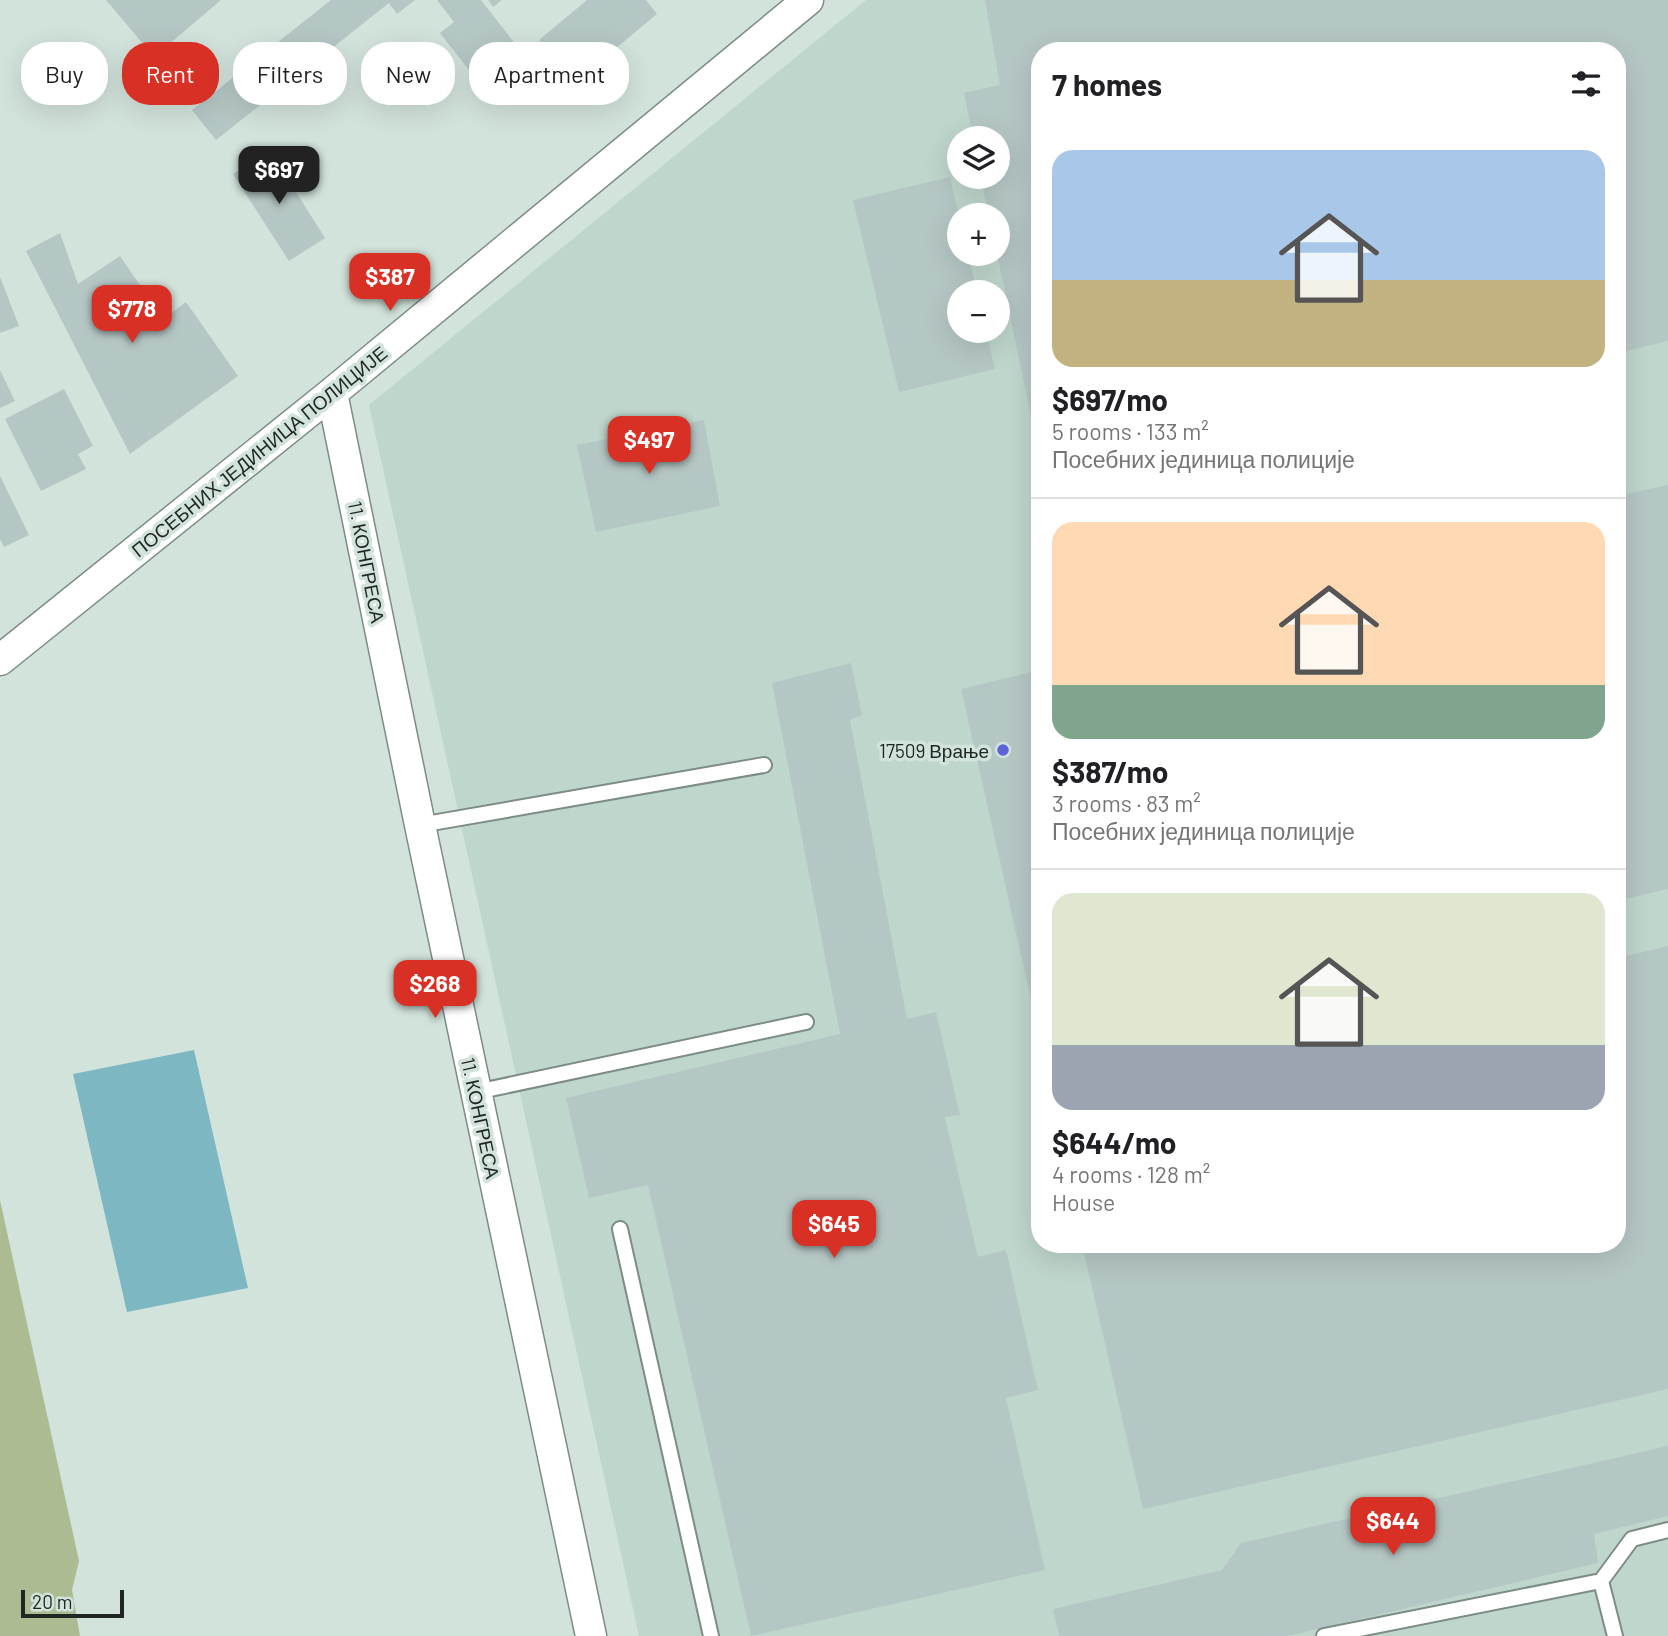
<!DOCTYPE html>
<meta charset="utf-8">
<style>
:root{--surface:#fff;--page:#f2f2f2;--text:#202124;--muted:#757577;--line:#e0e0e0;--accent:#d93025}
body{margin:0;font-family:Barlow,sans-serif;background:var(--page);color:var(--text);height:100vh;display:flex;flex-direction:column;font-size:26px;white-space:nowrap}
*{box-sizing:border-box;margin:0}
p{font-size:23px;color:var(--muted)}
.icon{flex:none;width:38px;height:38px;fill:none;stroke:currentColor;stroke-width:2;stroke-linecap:round;stroke-linejoin:round}
.map{position:relative;flex:1;overflow:hidden}
.drawer{position:absolute;left:1031px;top:42px;width:595px;height:1211px;display:flex;flex-direction:column;background:var(--surface);border-radius:28px;box-shadow:0 7px 28px #0002}
.drawer>*{flex:none}
.hud{position:absolute;left:21px;top:42px;width:665px;height:63px;display:flex;gap:14px}
.buttons{position:absolute;left:947px;top:126px;display:grid;gap:14px}
.buttons a{display:grid;place-items:center;width:63px;height:63px;border-radius:50%;background:var(--surface);box-shadow:0 7px 28px #0002;font-size:35px}
.scale{position:absolute;left:21px;bottom:18px;width:103px;box-sizing:border-box;padding-left:7px;border:4px solid #1f2623;border-top:0;font-size:19px;line-height:24px;white-space:nowrap;color:#1f2623;-webkit-text-stroke:5px #d2e3db;paint-order:stroke}
.price{position:absolute;translate:-50% -60px;padding:0 16px;border-radius:14px;background:var(--accent);color:#fff;font-size:23px;line-height:46px;filter:drop-shadow(0 2px 4px #0008)}
.price::after{content:'';position:absolute;left:50%;top:42px;width:21px;height:16px;margin-left:-10px;background:inherit;clip-path:polygon(0 0,100% 0,50% 100%)}
.price.selected{background:#222;color:#fff}
ul{padding:0;list-style:none}
li{display:grid;align-content:center;gap:14px;height:371px;padding:0 21px}
li+li{border-top:2px solid var(--line)}
li span{display:grid;place-items:center;height:217px;border-radius:21px;color:#555}
li>.icon{margin-inline-start:auto}
span .icon{width:126px;height:126px;fill:#fffc;stroke-width:1}
li b{font-size:30px}
h2{display:flex;justify-content:space-between;align-items:center;height:84px;padding:0 21px;font-size:30px}
.tag{padding:0 24px;border-radius:28px;background:var(--surface);box-shadow:0 7px 28px #0002;font-size:24px;line-height:63px}
.tag.selected{background:var(--accent);color:#fff}
.map>svg:first-child{display:block}
.built{fill:#bfd6cc;fill-rule:evenodd}
.green{fill:#adbb92}
.water{fill:#7db7c2}
.building{fill:#b5c7c5}
.lines{fill:none;stroke-linecap:round;stroke-linejoin:round}
.service-casing{stroke:#7d8c85;stroke-width:18}
.minor-casing{stroke:#7d8c85;stroke-width:33}
.service{stroke:#fff;stroke-width:14}
.minor{stroke:#fff;stroke-width:30}
.poi-dot{fill:#5d62d9;stroke:#d2e3db;stroke-width:2.5}
.labels{text-anchor:middle;dominant-baseline:central;stroke-width:7;stroke-linejoin:round;paint-order:stroke}
.street-label{font-size:19px;fill:#1f2623;stroke:#d2e3db}
.poi-label{font-size:19px;fill:#1f2623;stroke:#d2e3db;text-anchor:end}
</style>
<div class="map">
<svg width="1668" height="1636" viewBox="0 0 1668 1636">
<rect width="100%" height="100%" fill="#d2e3db"/>
<!-- built -->
<path class="built" d="M866,0h802v1636h-1029l-270,-1231zM1040,51h577v1193h-577zM959,138h39v39h-39zM959,215h39v39h-39zM959,292h39v39h-39z"/>
<!-- green -->
<path class="green" d="M0,1200l79,361 -7,29 8,46h-80z"/>
<!-- water -->
<path class="water" d="M194,1050l54,238 -121,24 -54,-238z"/>
<!-- building -->
<path class="building" d="M106,0h115l-67,57z
M331,0h84l-18,14 -8,-11 -173,137 -24,-30z
M437,0h44l56,72 -30,24 -10,-13 -11,9 -46,-59 14,-11z
M488,0h14l-9,7z
M587,0h59l11,14 -83,69 -35,-43z
M985,0h683v341l-51,12v-302h-577l-2,399 -41,-196 1,-39h-9l-9,-38h18v-39h-25l-9,-45 36,-8z
M270,151l55,87 -36,23 -56,-87z
M950,177l9,39v38h9l9,38h-18v39h27l9,38 -96,23 -46,-192z
M60,233l18,51 42,-28 43,63 23,-17 52,74 -108,78 -104,-203z
M0,277l19,49 -19,7z
M0,370l15,31 -15,7z
M64,389l29,57 -15,8 8,15 -45,22 -36,-72z
M704,420l16,86 -124,26 -19,-87z
M0,476l29,59 -25,12 -4,-8z
M1668,485v404l-51,12v-405z
M851,663l11,52 -12,5 57,299 29,-7 24,103 -15,2 33,140 28,-7 32,140 -32,8 39,172 -294,66 -103,-451 -59,13 -23,-100 274,-64 -68,-351z
M1040,670v360h-2l-77,-341z
M1668,946v443l-525,120 -61,-265h535v-286z
M1668,1446v70l-74,18 4,29 -310,73h-229l-6,-27 169,-39 19,-27z"/>
<g class="lines">
<defs>
<path id="service" d="M420,825l344,-60
M476,1092l330,-70
M620,1229l91,407
M1601,1581l14,55
M1324,1636l277,-55 31,-42 36,-9"/>
<path id="minor" d="M332,393l88,432 171,811
M0,660l332,-267 476,-393"/>
</defs>
<!-- service casing -->
<use href="#service" class="service-casing"/>
<!-- minor casing -->
<use href="#minor" class="minor-casing"/>
<!-- service -->
<use href="#service" class="service"/>
<!-- minor -->
<use href="#minor" class="minor"/>
</g>
<!-- markers -->
<circle class="poi-dot" cx="1003" cy="750" r="7"/>
<g class="labels">
<!-- street labels -->
<g class="street-label">
<text transform="translate(259 451) rotate(-39)">ПОСЕБНИХ ЈЕДИНИЦА ПОЛИЦИЈЕ</text>
<text transform="translate(367 562) rotate(79)">11. КОНГРЕСА</text>
<text transform="translate(481 1118) rotate(78)">11. КОНГРЕСА</text>
</g>
<!-- poi labels -->
<g class="poi-label">
<text x="989" y="750">17509 Врање</text>
</g>
</g>
</svg>
<div class="buttons">
<a><svg class="icon" aria-label="layers" viewBox="0 0 24 24"><path d="M12 4l9 5-9 5-9-5zM3 14l9 5 9-5"/></svg></a>
<a>+</a>
<a>−</a>
</div>
<div class="scale">20 m</div>
<b class="price selected" style="left:279px;top:206px">$697</b>
<b class="price" style="left:390px;top:313px">$387</b>
<b class="price" style="left:132px;top:345px">$778</b>
<b class="price" style="left:649px;top:476px">$497</b>
<b class="price" style="left:435px;top:1020px">$268</b>
<b class="price" style="left:834px;top:1260px">$645</b>
<b class="price" style="left:1393px;top:1557px">$644</b>
<div class="hud">
<a class="tag">Buy</a>
<a class="tag selected">Rent</a>
<a class="tag">Filters</a>
<a class="tag">New</a>
<a class="tag">Apartment</a>
</div>
<section class="drawer">
<h2>7 homes<svg class="icon" aria-label="filters" viewBox="0 0 24 24"><path d="M4 7h16M4 17h16"/><circle cx="9" cy="7" r="2"/><circle cx="15" cy="17" r="2"/></svg></h2>
<ul>
<li><span style="background:linear-gradient(#a9c7e8 60%,#c2b280 0)"><svg class="icon" aria-label="home" viewBox="0 0 24 24"><path d="M3 11l9-7 9 7M6 9v11h12V9"/></svg></span><div><b>$697/mo</b><p>5 rooms · 133 m²</p><p>Посебних јединица полиције</p></div></li>
<li><span style="background:linear-gradient(#ffd9b3 75%,#7fa58c 0)"><svg class="icon" aria-label="home" viewBox="0 0 24 24"><path d="M3 11l9-7 9 7M6 9v11h12V9"/></svg></span><div><b>$387/mo</b><p>3 rooms · 83 m²</p><p>Посебних јединица полиције</p></div></li>
<li><span style="background:linear-gradient(#dfe7d0 70%,#9aa5b1 0)"><svg class="icon" aria-label="home" viewBox="0 0 24 24"><path d="M3 11l9-7 9 7M6 9v11h12V9"/></svg></span><div><b>$644/mo</b><p>4 rooms · 128 m²</p><p>House</p></div></li>
</ul>
</section>
</div>
